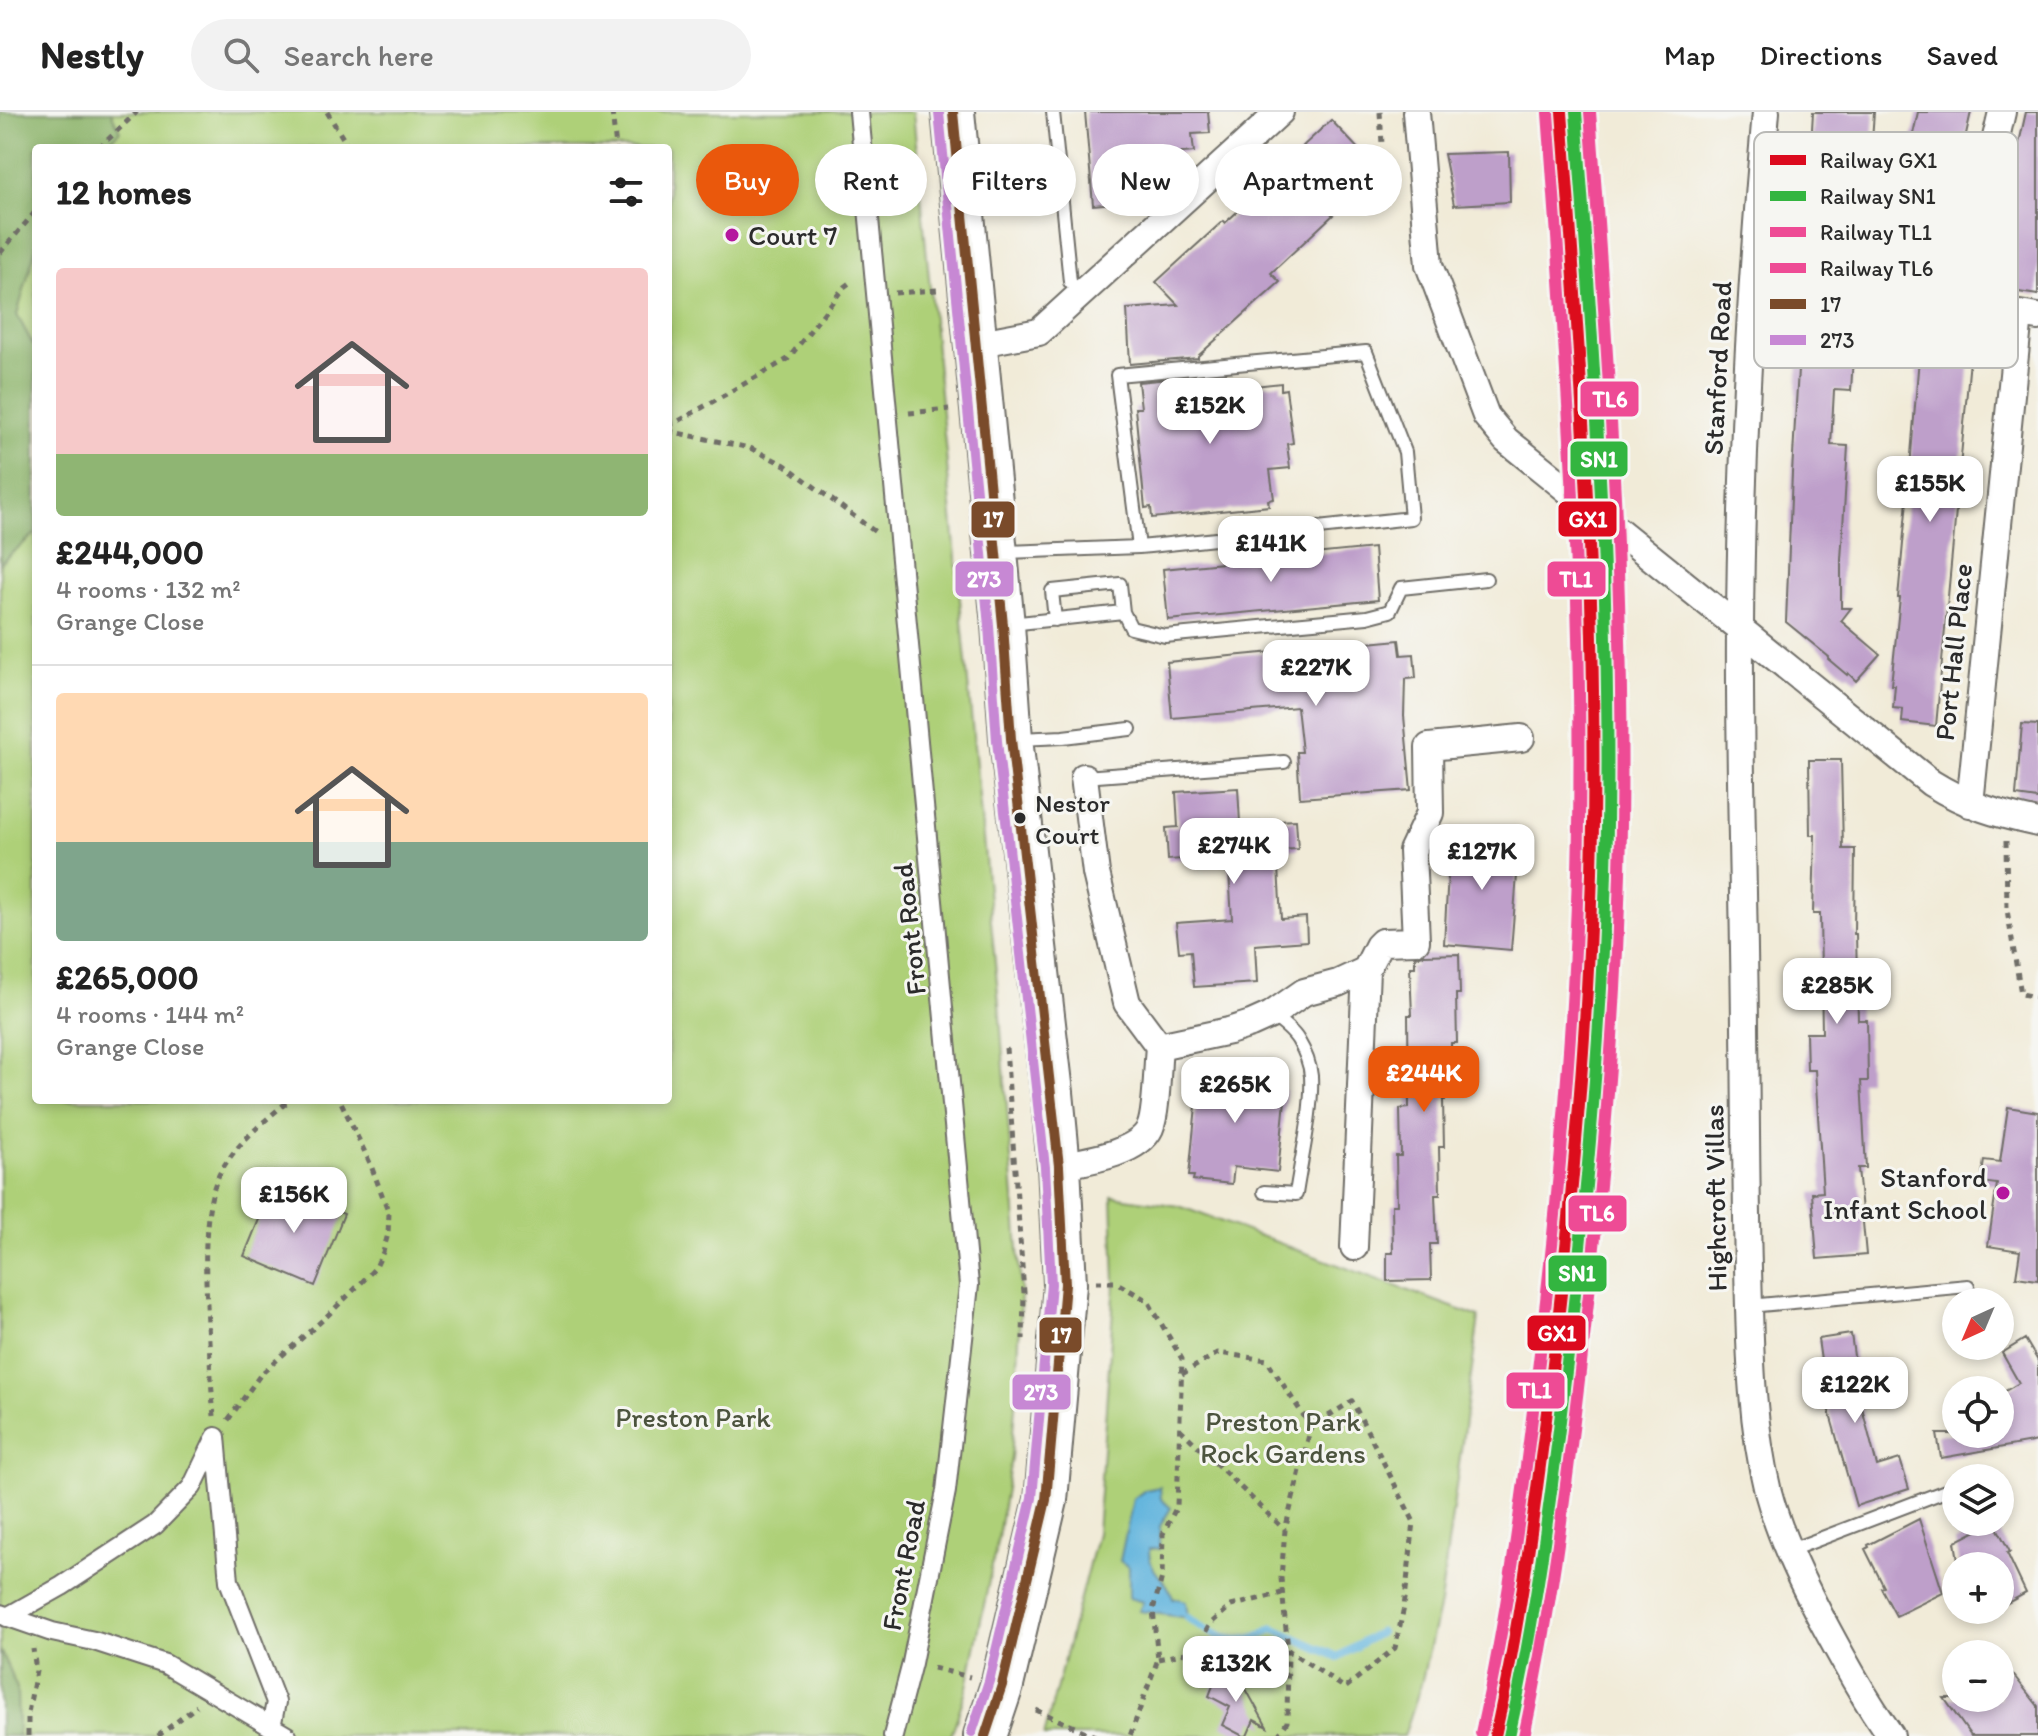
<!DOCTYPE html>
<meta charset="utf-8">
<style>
:root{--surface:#fff;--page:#f2f2f2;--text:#222;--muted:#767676;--line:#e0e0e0;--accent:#ea580c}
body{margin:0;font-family:Itim,sans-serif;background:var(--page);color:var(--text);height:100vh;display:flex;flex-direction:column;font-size:30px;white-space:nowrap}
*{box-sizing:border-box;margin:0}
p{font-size:26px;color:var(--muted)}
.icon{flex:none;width:44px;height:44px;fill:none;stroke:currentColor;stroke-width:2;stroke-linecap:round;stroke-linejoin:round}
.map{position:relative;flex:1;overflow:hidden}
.sheet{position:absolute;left:32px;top:32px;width:640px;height:960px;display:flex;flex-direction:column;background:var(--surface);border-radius:8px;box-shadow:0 4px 12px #0003}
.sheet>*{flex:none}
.guide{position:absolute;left:696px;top:32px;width:760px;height:72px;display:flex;gap:16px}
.needle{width:52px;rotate:224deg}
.tools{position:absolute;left:1942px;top:1176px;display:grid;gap:16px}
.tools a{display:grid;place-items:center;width:72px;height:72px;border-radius:50%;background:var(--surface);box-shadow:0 4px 12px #0003;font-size:40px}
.price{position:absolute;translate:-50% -68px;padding:0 18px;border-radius:16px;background:#fff;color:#222;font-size:26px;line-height:52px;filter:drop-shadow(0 2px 4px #0008)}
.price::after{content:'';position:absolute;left:50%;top:48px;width:24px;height:18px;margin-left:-12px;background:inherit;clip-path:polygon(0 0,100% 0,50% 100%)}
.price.active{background:var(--accent);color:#fff}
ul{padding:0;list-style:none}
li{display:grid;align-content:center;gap:16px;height:424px;padding:0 24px}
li+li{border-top:2px solid var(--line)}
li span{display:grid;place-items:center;height:248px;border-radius:8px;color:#555}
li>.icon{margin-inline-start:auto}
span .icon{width:144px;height:144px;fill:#fffc;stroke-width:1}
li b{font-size:34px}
h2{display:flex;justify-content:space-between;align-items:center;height:96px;padding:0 24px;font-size:34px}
.chip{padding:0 28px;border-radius:36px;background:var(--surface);box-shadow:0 4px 12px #0003;font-size:28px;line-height:72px}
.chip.active{background:var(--accent);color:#fff}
header{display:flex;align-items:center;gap:48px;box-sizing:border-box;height:112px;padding:0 40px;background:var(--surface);border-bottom:2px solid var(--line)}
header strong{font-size:38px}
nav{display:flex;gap:44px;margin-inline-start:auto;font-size:28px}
.search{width:560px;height:72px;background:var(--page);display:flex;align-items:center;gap:20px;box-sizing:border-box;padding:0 28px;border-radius:44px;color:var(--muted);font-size:30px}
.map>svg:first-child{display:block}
.green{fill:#aed078;stroke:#6c7e52;stroke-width:2;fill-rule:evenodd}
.forest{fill:#8ab268;stroke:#5a6e4a;stroke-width:2}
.water{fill:#61b4dd;stroke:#467084;stroke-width:2}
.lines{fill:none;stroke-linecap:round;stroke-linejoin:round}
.stream{stroke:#61b4dd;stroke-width:8}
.building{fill:#be9fca}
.service-casing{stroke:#706e68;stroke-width:16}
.pedestrian-casing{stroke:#706e68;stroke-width:22}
.minor-casing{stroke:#706e68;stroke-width:30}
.trunk-casing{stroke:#706e68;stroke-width:46}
.path{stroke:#706e68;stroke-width:5;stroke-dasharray:6 6;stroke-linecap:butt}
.service{stroke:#fff;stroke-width:12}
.pedestrian{stroke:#fff;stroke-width:18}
.minor{stroke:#fff;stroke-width:26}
.trunk{stroke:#fff;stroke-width:42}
.bus-1-casing{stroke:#f6f6f2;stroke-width:16}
.bus-2-casing{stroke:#f6f6f2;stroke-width:16}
.bus-1{stroke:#7a4b2a;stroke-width:10}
.bus-2{stroke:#c788d4;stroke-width:10}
.rail-1-casing{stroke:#f6f6f2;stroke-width:18}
.rail-2-casing{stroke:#f6f6f2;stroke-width:18}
.rail-3-casing{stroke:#f6f6f2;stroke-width:18}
.rail-4-casing{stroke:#f6f6f2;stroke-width:18}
.rail-1{stroke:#dc0a1e;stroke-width:12}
.rail-2{stroke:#33b540;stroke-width:12}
.rail-3{stroke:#ee4b95;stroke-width:12}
.rail-4{stroke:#ee4b95;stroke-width:12}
.poi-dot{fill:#b5179e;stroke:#f6f6f2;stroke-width:3}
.bus-dot{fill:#2b2b2b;stroke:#f6f6f2;stroke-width:3}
.labels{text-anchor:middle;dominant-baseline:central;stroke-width:6;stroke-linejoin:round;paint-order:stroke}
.bus-label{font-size:26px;fill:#2b2b2b;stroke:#f6f6f2;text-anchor:start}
.poi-label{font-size:28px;fill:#2b2b2b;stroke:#f6f6f2;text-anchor:start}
.street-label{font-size:28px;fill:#2b2b2b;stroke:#f6f6f2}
.park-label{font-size:28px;fill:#4c543e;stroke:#f6f6f2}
.key{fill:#f6f6f2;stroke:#b9b9b6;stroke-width:2}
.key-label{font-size:22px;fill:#2b2b2b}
.line-badge{stroke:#f6f6f2;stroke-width:3}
.badge-label{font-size:22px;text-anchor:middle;font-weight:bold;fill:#fff}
</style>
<header>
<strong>Nestly</strong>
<div class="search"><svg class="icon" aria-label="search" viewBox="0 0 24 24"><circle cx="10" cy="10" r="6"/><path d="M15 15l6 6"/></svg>Search here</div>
<nav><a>Map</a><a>Directions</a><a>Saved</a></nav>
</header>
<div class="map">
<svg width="2038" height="1624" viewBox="0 0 2038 1624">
<rect width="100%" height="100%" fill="#f6f6f2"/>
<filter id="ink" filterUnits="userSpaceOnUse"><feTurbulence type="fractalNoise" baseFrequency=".0125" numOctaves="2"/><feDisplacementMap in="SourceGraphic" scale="16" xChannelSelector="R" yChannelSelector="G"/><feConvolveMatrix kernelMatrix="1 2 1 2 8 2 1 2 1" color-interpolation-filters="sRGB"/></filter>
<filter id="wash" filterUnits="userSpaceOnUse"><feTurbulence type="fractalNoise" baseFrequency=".006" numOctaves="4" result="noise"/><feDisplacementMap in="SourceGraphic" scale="32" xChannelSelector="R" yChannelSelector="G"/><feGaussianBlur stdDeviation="1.8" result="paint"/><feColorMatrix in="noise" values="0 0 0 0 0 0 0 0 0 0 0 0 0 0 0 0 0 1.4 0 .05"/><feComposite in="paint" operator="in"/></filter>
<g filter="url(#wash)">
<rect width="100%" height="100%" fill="#f1ebd8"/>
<!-- green -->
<path class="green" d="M0,0h913l86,892 22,284 -3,79 -7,91 -13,79 -31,150 -16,49h-951zM36,36h632v952h-632z
M1112,1084l67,10 300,111 -39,287 -19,80 -17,52h-360l53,-203 18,-251z"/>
<!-- forest -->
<path class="forest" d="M0,0h111l9,19 -19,17h-65v99l-19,68 19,35v183l-36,30z
M0,1538l17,38 1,48h-18z"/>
<!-- water -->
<path class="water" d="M1160,1375l1,12 10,9 -11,18 -1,23h-10c0,28 19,27 24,50l6,-1 7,4 2,16 -49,-7 4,-9 -14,-4v-31l-9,-6 13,-62 12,-9z"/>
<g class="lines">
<!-- stream -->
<path class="stream" d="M1188,1506c29,20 53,33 85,10l65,29 42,-25"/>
</g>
<g id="blocks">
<!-- building -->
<path class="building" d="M1085,0h123l2,21 -18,1 2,18 -61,5 4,44 -44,4z
M1813,0h61l-4,55h-11l-11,171 6,1 -3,52 -17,-1 -3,55 17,1 -7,114v48h10l-10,13 39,33 -24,27 -8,-8 -1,2 -19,-16 1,-2 -43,-35 6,-149z
M1918,0h53l-39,173 -6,39 -54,-9z
M2026,0h12v183l-51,-8z
M1331,8l32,34 -47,44 17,17 -62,58 9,9 -82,74v2l-68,6 -3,-55 51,-4 -22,-23 67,-61 2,2 81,-75 -3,-2z
M1509,40l1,50 -56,3 -10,-51z
M1921,221l51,5 -36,388 -34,-4 1,-13 -10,-1 2,-23h-4l9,-87h-2l9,-98 -5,-1 1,-20h6z
M1200,264l2,16 79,-9v7l5,-1 7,54 -6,1 3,24 -20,2 4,29 -6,1 1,6 -117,12 -1,-11 -6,1 -6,-59 -4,-41h6l-3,-26z
M1374,436l4,52 -210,20 -5,-51z
M1399,528l2,15 13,-1 2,24 -11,1 -1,37 7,74 -111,8 -3,-46h5l-5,-45 -125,11 -5,-56z
M2022,612l16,1v74l-22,-3z
M1809,648h32l2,89h12l-1,85h2l2,86h9l1,61h-7l5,87h-8l8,87 -49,4 -5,-66 11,-1 -8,-122h-8l-1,-37h16l-2,-119h-7l2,-79h-5z
M1238,676l2,35 56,-3 2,29 -21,1 4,69 25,-2 1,24 -52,4 2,38 -63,4 -3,-36 -12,1 -3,-29 56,-4 -4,-63 -60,4 -2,-32 12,-1 -2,-35z
M1496,724l24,2 -9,112 -67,-6 6,-106 46,3z
M1459,842l1,40h-4l1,49h-6l1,48h-7v9h-2l1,47h-5l1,48h-5l2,49h-7l1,36 -44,1v-28h6l-1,-48h5l-1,-49h5l-1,-47 9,-1 -1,-93h4l-2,-48h5v-10l9,-2z
M1200,954l44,5 -1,10 41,3 -1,6h3l-8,82 -44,-5 -2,17 -39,-4 1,-4h-5z
M2008,995l30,5v168l-22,-3 4,-26 -32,-5 9,-62 -16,-2 3,-22 16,2z
M273,1073l71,29 -29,72 -71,-30z
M1851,1222l9,66 17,66 23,-7 9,30 -53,17 -29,-102 -9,-65z
M2025,1227l13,22v80l-97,17 -4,-24h63v-40l19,-11 -17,-30z
M1919,1407l24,74 -47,23 -15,-28 3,-1 -19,-38 4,-2 -1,-2z
M1994,1410l16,30 -3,1 19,40 -26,14v-41h-41l-4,-24z
M2000,1546l38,48v30h-67l-27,-38h56z
M1219,1558l22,10 26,47 -13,-7 -7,16h-4l-21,-11 8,-18 -21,-11z"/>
</g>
</g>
<g filter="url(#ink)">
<use href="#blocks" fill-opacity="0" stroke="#706e68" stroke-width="2"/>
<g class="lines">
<defs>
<path id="service" d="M1053,0l17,170 10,12
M1004,440l135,-5 11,-1 261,-28 -6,-66 -39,-100 -249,23 22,172
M1055,508l-3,-29 68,-7 3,28
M1010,512l113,-12 8,16 34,8 202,-19 23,-6 11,-23 85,-9
M1019,627l44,-2 67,-8
M1084,665l200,-15
M1264,1080l32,2c5,-34 17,-85 15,-118 -1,-12 -7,-26 -13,-36 -6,-10 -17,-18 -27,-25
M1749,1194l219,-20
M1788,1439l168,-64"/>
<path id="pedestrian" d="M859,0l110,1173 -23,206 -34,172 -19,73
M216,1325l13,144 47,121 -5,25
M0,1502l52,18 42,9 71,23 122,72
M7,1505l55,-31 93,-61 37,-38 23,-48"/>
<path id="minor" d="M1416,0l13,153 57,151 20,24 425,343c37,23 66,31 107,40
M1766,0c-15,171 -25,343 -26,515 -1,133 4,267 5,400 1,80 1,161 3,241 2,75 2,150 20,224 12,45 33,88 55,130 21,39 42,78 68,114
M2002,0l-45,192 81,13
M975,232l64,-12 241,-220
M1970,692l49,-489
M1159,934l70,-15 22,-7 20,-9 33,-23 34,-9 28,-13
M1059,1054c25,-5 79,-12 91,-38 7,-16 7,-62 9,-82l-32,-43 -31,-130 -12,-96
M1354,1135l12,-277 12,-24 4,-4 34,-1 -4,-90 18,-38 -1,-66 92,-9"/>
<path id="trunk" d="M953,0l50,513 8,114 41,354 7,73 6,118 -19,216 -44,185 -17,51"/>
</defs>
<!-- service casing -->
<use href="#service" class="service-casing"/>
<!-- pedestrian casing -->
<use href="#pedestrian" class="pedestrian-casing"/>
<!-- minor casing -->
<use href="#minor" class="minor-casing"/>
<!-- trunk casing -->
<use href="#trunk" class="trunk-casing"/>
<!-- path -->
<path class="path" d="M327,0l22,36
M612,0l4,36
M1380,0l2,32
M99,36l38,-36
M0,141l36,-42
M895,181l42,-3
M909,301l40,-4
M668,312l7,-1 113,-64 56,-72 9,-7
M668,319l82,17 35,17 93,69
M2006,729l1,69 14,84 17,3
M1006,936l18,245 -1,46
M1096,1170h19l33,19 34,58 -5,147 -14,28 -1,43 -9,33 5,49 -28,77
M1182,1262l36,-21 49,7 44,67
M214,1304c-3,-30 -4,-61 -6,-92 -2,-43 -8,-115 13,-153 15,-27 46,-53 69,-71
M228,1308l33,-46 65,-57 35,-34 15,-16 7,-15 5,-18 1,-21 -19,-50 -30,-63
M1180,1317l105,101
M1158,1547l37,-8 15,-27 21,-18 51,-13
M933,1556l37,9
M1036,1598l59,26
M28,1624v-23l8,-42 -3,-22
M158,1624l39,-30
M1278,1624l9,-14 1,-72 -7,-72 4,-48 26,-103 41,-26 62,121 -10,85 -9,41 -50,40 -57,-38"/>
<!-- service -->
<use href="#service" class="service"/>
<!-- pedestrian -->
<use href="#pedestrian" class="pedestrian"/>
<!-- minor -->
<use href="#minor" class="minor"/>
<!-- trunk -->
<use href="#trunk" class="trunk"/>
<defs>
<path id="bus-1" d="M953,0l50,513 8,114 48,427 6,118 -19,216 -44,185 -17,51"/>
<path id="bus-2" d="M939,1l50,513 8,115 48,426 6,117 -19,214 -43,183 -17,51"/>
</defs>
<!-- bus-1 casing -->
<use href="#bus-1" class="bus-1-casing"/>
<!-- bus-2 casing -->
<use href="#bus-2" class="bus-2-casing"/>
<!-- bus-1 -->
<use href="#bus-1" class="bus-1"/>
<!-- bus-2 -->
<use href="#bus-2" class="bus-2"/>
<defs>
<path id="rail-1" d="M1495,1624c26,-115 40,-231 55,-348 21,-171 37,-342 42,-515 7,-254 -11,-508 -30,-761"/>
<path id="rail-2" d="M1509,1624c26,-115 41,-231 55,-348 21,-171 37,-342 42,-515 7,-254 -11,-508 -30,-761"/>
<path id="rail-3" d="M1481,1621c26,-115 41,-231 55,-347 21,-171 37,-342 42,-513 7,-254 -11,-507 -30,-760"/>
<path id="rail-4" d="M1524,1624c25,-115 40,-231 54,-348 21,-171 37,-342 42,-515 7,-254 -11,-508 -30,-761"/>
</defs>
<!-- rail-1 casing -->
<use href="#rail-1" class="rail-1-casing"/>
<!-- rail-2 casing -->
<use href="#rail-2" class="rail-2-casing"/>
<!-- rail-3 casing -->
<use href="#rail-3" class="rail-3-casing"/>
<!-- rail-4 casing -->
<use href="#rail-4" class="rail-4-casing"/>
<!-- rail-1 -->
<use href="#rail-1" class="rail-1"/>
<!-- rail-2 -->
<use href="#rail-2" class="rail-2"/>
<!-- rail-3 -->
<use href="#rail-3" class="rail-3"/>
<!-- rail-4 -->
<use href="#rail-4" class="rail-4"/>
</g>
</g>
<!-- markers -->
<g class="poi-dot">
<circle cx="732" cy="123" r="8"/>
<circle cx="2003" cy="1081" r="8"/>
</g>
<circle class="bus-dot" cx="1020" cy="706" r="7"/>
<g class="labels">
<!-- bus labels -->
<g class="bus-label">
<text x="1035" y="691">Nestor<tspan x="1035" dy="32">Court</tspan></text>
</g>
<!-- poi labels -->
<g class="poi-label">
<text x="748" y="123">Court 7</text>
<text x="1987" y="1065" text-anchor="end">Stanford<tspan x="1987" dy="32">Infant School</tspan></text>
</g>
<!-- street labels -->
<g class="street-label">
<text transform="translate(1717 256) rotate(-87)">Stanford Road</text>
<text transform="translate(1953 540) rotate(-84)">Port Hall Place</text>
<text transform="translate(909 817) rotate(-96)">Front Road</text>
<text transform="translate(1715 1086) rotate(-91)">Highcroft Villas</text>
<text transform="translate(903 1453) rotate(-79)">Front Road</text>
</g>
<!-- park labels -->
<g class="park-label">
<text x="693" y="1305">Preston Park</text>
<text x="1283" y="1309">Preston Park<tspan x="1283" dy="32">Rock Gardens</tspan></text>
</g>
</g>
<!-- legend -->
<rect x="1754" y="20" width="264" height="236" rx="12" class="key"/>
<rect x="1770" y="43" width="36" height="10" fill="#dc0a1e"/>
<rect x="1770" y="79" width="36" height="10" fill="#33b540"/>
<rect x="1770" y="115" width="36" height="10" fill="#ee4b95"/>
<rect x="1770" y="151" width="36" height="10" fill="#ee4b95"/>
<rect x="1770" y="187" width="36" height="10" fill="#7a4b2a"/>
<rect x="1770" y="223" width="36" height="10" fill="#c788d4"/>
<g class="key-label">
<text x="1820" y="56">Railway GX1</text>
<text x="1820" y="92">Railway SN1</text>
<text x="1820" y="128">Railway TL1</text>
<text x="1820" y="164">Railway TL6</text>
<text x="1820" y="200">17</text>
<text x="1820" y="236">273</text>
</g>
<g class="line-badge">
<rect x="1579" y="268" width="61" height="38" rx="8" fill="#ee4b95"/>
<rect x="1569" y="328" width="60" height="38" rx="8" fill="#33b540"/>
<rect x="1557" y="388" width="61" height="38" rx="8" fill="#dc0a1e"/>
<rect x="970" y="388" width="46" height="39" rx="8" fill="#7a4b2a"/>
<rect x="1546" y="448" width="61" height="38" rx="8" fill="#ee4b95"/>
<rect x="954" y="448" width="61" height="38" rx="8" fill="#c788d4"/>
<rect x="1567" y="1082" width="61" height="39" rx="8" fill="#ee4b95"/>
<rect x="1547" y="1142" width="61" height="39" rx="8" fill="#33b540"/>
<rect x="1526" y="1202" width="61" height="38" rx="8" fill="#dc0a1e"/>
<rect x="1038" y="1204" width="45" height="38" rx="8" fill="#7a4b2a"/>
<rect x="1505" y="1259" width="61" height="39" rx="8" fill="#ee4b95"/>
<rect x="1011" y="1261" width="61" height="38" rx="8" fill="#c788d4"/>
</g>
<g class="badge-label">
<text x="1610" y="295">TL6</text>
<text x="1599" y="355">SN1</text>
<text x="1588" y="415">GX1</text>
<text x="993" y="415">17</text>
<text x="1576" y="475">TL1</text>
<text x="984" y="475">273</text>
<text x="1597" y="1109">TL6</text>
<text x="1577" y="1169">SN1</text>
<text x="1557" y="1229">GX1</text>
<text x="1061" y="1231">17</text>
<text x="1535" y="1286">TL1</text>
<text x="1041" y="1288">273</text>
</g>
</svg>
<div class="tools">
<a><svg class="needle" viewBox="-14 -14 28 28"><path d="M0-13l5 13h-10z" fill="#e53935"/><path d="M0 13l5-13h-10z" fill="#767676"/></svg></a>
<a><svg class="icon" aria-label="locate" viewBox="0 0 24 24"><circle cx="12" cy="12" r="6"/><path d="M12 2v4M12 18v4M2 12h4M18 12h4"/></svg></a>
<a><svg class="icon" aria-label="layers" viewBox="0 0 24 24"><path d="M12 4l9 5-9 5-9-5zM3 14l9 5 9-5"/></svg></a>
<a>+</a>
<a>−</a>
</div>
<b class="price" style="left:1210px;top:334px">£152K</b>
<b class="price" style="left:1930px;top:412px">£155K</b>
<b class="price" style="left:1271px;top:472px">£141K</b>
<b class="price" style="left:1316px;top:596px">£227K</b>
<b class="price" style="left:1234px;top:774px">£274K</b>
<b class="price" style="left:1482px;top:780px">£127K</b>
<b class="price" style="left:1837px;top:914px">£285K</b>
<b class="price active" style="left:1424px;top:1002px">£244K</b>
<b class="price" style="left:1235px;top:1013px">£265K</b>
<b class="price" style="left:294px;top:1123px">£156K</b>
<b class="price" style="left:1855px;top:1313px">£122K</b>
<b class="price" style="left:1236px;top:1592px">£132K</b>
<div class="guide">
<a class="chip active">Buy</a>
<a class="chip">Rent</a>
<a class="chip">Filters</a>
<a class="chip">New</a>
<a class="chip">Apartment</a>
</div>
<section class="sheet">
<h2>12 homes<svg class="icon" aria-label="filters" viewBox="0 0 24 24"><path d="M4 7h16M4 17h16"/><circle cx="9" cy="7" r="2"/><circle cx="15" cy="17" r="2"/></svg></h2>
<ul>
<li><span style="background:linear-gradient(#f6c9c9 75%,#8fb573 0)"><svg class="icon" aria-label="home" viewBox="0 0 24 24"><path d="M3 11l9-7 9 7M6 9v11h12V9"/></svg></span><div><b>£244,000</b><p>4 rooms · 132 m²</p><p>Grange Close</p></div></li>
<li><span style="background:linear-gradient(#ffd9b3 60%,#7fa58c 0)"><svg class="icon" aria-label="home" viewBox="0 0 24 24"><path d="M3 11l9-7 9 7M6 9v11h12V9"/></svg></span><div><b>£265,000</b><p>4 rooms · 144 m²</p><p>Grange Close</p></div></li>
</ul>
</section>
</div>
